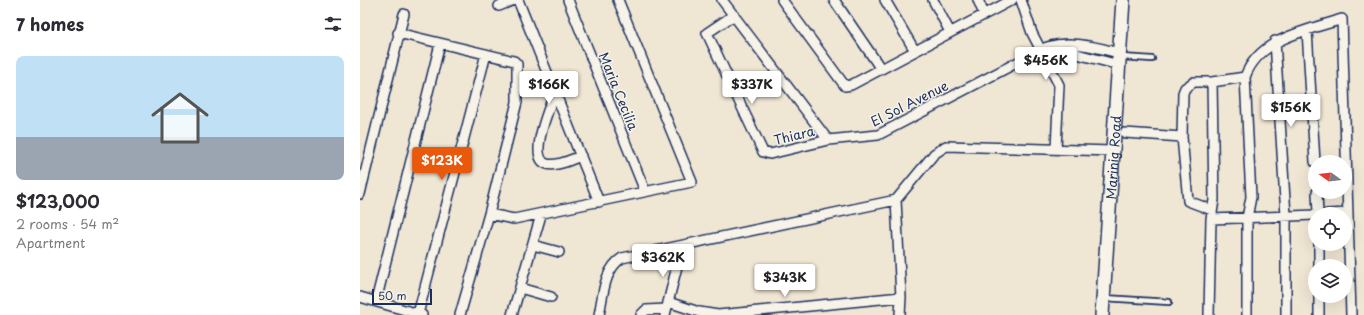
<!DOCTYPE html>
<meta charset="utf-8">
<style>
:root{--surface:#fff;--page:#f7f7f7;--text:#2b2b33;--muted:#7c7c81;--line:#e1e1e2;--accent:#ea580c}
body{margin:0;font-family:"Playpen Sans",sans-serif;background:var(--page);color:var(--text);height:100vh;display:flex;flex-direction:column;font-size:15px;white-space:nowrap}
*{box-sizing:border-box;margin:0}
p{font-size:13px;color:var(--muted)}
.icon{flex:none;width:22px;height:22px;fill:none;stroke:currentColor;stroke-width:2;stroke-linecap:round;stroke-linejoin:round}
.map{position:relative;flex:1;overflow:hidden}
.details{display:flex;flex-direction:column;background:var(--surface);width:360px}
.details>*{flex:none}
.needle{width:26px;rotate:285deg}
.controls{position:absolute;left:948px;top:155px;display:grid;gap:8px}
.controls a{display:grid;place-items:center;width:44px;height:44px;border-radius:50%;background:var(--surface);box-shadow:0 4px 16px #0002;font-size:20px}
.scale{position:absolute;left:12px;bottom:10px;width:60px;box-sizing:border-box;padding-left:4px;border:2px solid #1b2f5e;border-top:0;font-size:11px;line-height:14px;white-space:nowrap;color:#1b2f5e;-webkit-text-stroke:3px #f7f3e8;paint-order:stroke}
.price{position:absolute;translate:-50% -34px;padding:0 9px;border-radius:4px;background:#fff;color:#222;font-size:13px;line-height:26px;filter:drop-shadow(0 1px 2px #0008)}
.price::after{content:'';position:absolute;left:50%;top:24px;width:12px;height:9px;margin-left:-6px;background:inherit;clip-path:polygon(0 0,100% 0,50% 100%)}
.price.current{background:var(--accent);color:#fff}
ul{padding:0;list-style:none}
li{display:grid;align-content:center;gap:8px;height:212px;padding:0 16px}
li+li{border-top:1px solid var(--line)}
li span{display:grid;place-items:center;height:124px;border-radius:8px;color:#555}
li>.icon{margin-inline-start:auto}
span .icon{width:72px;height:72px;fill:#fffc;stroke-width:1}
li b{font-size:17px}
h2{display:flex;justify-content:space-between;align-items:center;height:48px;padding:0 16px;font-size:17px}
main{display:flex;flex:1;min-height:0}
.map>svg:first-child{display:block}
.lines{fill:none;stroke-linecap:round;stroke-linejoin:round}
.lane-casing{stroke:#1b2f5e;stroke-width:8}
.street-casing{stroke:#1b2f5e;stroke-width:12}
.secondary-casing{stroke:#1b2f5e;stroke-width:16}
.lane{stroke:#f7f3e8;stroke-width:4.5}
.street{stroke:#f7f3e8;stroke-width:9}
.secondary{stroke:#f7f3e8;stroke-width:13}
.labels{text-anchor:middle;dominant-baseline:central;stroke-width:3;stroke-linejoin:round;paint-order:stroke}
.street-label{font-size:13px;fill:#1b2f5e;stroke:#f7f3e8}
</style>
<main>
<section class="details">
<h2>7 homes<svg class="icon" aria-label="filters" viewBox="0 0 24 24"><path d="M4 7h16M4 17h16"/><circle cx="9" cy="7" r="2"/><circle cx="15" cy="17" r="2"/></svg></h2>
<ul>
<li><span style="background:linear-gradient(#bfe0f5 65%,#9aa5b1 0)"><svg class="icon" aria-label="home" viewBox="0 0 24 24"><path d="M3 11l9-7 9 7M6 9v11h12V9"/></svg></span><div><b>$123,000</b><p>2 rooms · 54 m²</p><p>Apartment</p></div></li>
</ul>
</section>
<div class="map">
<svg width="1004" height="315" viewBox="0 0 1004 315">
<rect width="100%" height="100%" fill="#f0e6d4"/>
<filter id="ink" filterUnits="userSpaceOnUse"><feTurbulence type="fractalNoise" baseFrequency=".025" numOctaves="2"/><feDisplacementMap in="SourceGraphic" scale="8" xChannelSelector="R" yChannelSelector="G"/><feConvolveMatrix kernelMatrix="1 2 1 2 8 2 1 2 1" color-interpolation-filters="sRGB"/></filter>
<g filter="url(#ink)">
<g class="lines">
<defs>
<path id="lane" d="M761,57l31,2
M744,298l65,4"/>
<path id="street" d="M158,0l81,202
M208,0l77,191
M362,0l106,140 50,-5 169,-88c25,-7 48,0 72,6
M422,0l63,86 6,-1 161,-85
M474,0l47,69
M525,0l30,51
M573,0l17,32
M618,0l6,14
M661,0l11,33 27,52 -3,64
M139,6l15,-6
M374,15l-27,18 56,119 7,2 58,-14
M947,30l8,132
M38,33l116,28 3,3v38l-28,112 -29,101
M915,41l11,175v99
M709,45l8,9 42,11
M852,82h-18l-9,6 -2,5 -1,44 6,64 24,9
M195,92c-5,14 -28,66 -8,72 10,3 25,-5 34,-8
M765,133l57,4
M957,192l1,22
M0,194l44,-180
M536,200l5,97 -1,18
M129,214l25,5 178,-37 -74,-182
M967,214l21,-1
M851,219l3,-19 -2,-118 33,-5
M959,244v22
M173,245l26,7
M160,288l31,9
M959,296v19
M0,297l62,18
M16,301l64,-257
M308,302l31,10 19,3 183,-18
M58,314l68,-260
M152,315l29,-100
M239,315c4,-19 5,-46 23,-57l274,-58 38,-46 12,-8 166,5
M281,315l5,-5 20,-1
M305,315l17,-69
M849,315l2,-96 104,-4
M887,315v-97l4,-21 -6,-120c14,-39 61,-46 97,-58l9,296"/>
<g id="secondary">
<path id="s1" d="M742,315l21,-315"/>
</g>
</defs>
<!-- lane casing -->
<use href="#lane" class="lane-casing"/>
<!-- street casing -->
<use href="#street" class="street-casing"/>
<!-- secondary casing -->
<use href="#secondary" class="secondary-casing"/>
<!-- lane -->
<use href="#lane" class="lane"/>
<!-- street -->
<use href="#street" class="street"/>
<!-- secondary -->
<use href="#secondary" class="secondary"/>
</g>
</g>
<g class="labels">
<!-- street labels -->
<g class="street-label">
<text transform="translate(259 91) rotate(68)">Maria Cecilia</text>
<text transform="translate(549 103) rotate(-27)">El Sol Avenue</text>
<text transform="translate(434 135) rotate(-14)">Thiara</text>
<text stroke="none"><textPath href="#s1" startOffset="158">Marinig Road</textPath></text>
</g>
</g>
</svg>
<div class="controls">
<a><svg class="needle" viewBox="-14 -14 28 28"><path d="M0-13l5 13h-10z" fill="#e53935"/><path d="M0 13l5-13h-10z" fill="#7c7c81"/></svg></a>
<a><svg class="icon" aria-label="locate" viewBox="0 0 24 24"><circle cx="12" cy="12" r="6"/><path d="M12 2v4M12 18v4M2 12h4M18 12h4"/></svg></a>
<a><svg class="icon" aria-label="layers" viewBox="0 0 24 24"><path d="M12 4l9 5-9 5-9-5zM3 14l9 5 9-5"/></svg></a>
</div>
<div class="scale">50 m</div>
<b class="price" style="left:686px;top:81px">$456K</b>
<b class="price" style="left:189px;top:105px">$166K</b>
<b class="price" style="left:392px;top:105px">$337K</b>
<b class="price" style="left:931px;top:128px">$156K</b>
<b class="price current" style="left:82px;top:181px">$123K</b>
<b class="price" style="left:303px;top:278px">$362K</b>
<b class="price" style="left:425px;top:298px">$343K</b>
</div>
</main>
